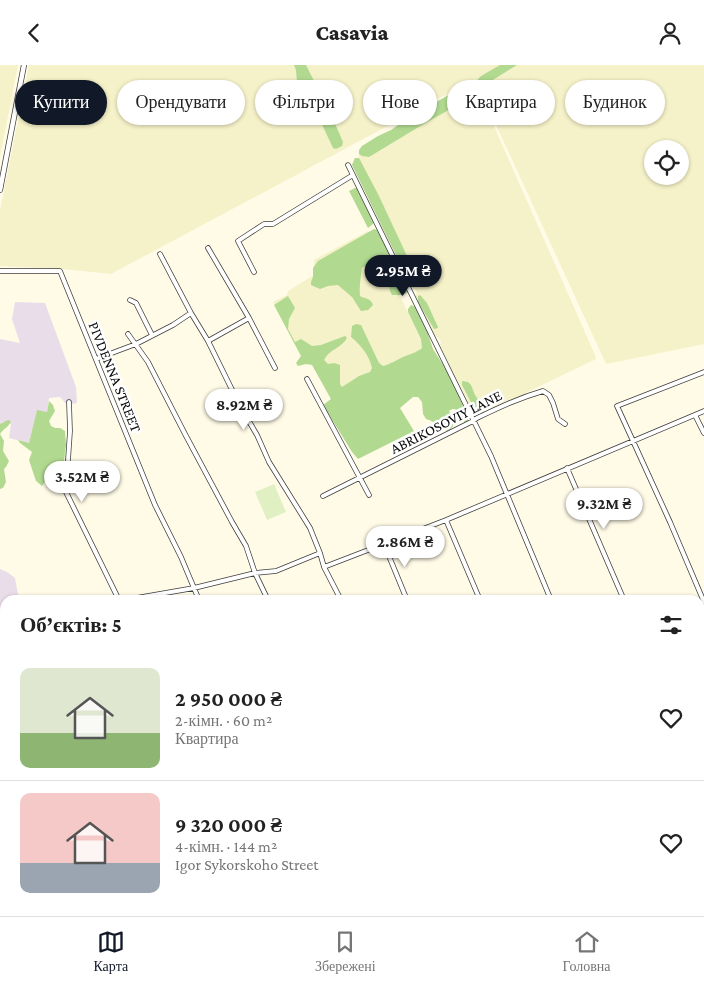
<!DOCTYPE html>
<html lang="uk">
<meta charset="utf-8">
<style>
:root{--surface:#fff;--page:#f2f2f2;--text:#222;--muted:#767676;--line:#e0e0e0;--accent:#111827}
body{margin:0;font-family:"Crimson Pro",serif;background:var(--page);color:var(--text);height:100vh;display:flex;flex-direction:column;font-size:19px;white-space:nowrap}
*{box-sizing:border-box;margin:0}
p{font-size:16px;color:var(--muted)}
.icon{flex:none;width:28px;height:28px;fill:none;stroke:currentColor;stroke-width:2;stroke-linecap:round;stroke-linejoin:round}
.map{position:relative;flex:1;overflow:hidden}
.side{position:absolute;left:0px;top:530px;width:705px;height:321px;display:flex;flex-direction:column;background:var(--surface);border-radius:15px 15px 0 0;box-shadow:0 1px 4px #0004}
.side>*{flex:none}
.hud{position:absolute;left:15px;top:15px;width:675px;height:45px;display:flex;gap:10px}
.tools{position:absolute;left:644px;top:75px;display:grid;gap:10px}
.tools a{display:grid;place-items:center;width:45px;height:45px;border-radius:50%;background:var(--surface);box-shadow:0 1px 4px #0004;font-size:25px}
.price{position:absolute;translate:-50% -42px;padding:0 11px;border-radius:18px;background:#fff;color:#222;font-size:16px;line-height:32px;filter:drop-shadow(0 1px 2px #0008)}
.price::after{content:'';position:absolute;left:50%;top:30px;width:15px;height:11px;margin-left:-8px;background:inherit;clip-path:polygon(0 0,100% 0,50% 100%)}
.price.selected{background:var(--accent);color:#fff}
ul{padding:0;list-style:none}
li{display:flex;align-items:center;gap:15px;height:125px;padding:0 20px}
li+li{border-top:1px solid var(--line)}
li span{display:grid;place-items:center;flex:none;width:140px;height:100px;border-radius:10px;color:#555}
li>.icon{margin-inline-start:auto}
span .icon{width:60px;height:60px;fill:#fffc;stroke-width:1}
li b{font-size:21px}
h2{display:flex;justify-content:space-between;align-items:center;height:60px;padding:0 20px;font-size:21px}
.chip{padding:0 18px;border-radius:22px;background:var(--surface);box-shadow:0 1px 4px #0004;font-size:18px;line-height:45px}
.chip.selected{background:var(--accent);color:#fff}
header{display:flex;justify-content:space-between;align-items:center;height:65px;padding:0 20px;background:var(--surface);font-size:22px;font-weight:800}
.dock{display:flex;justify-content:space-around;align-items:center;height:70px;border-top:1px solid var(--line);background:var(--surface);font-size:14px;color:var(--muted)}
.dock a{display:grid;justify-items:center;gap:2px}
.dock .selected{color:var(--accent)}
.map>svg:first-child{display:block}
.industrial{fill:#e9ddea}
.farmland{fill:#f5f1c8;fill-rule:evenodd}
.green{fill:#cde9b1}
.forest{fill:#b1da90}
.pitch{fill:#e0f0c3}
.lines{fill:none;stroke-linecap:round;stroke-linejoin:round}
.stream{stroke:#318ed0;stroke-width:1}
.minor-casing{stroke:#3d3d3d;stroke-width:5.5}
.tertiary-casing{stroke:#3d3d3d;stroke-width:6}
.minor{stroke:#fff;stroke-width:4}
.tertiary{stroke:#fff;stroke-width:4.5}
.labels{text-anchor:middle;dominant-baseline:central;stroke-width:5;stroke-linejoin:round;paint-order:stroke}
.street-label{font-size:15px;fill:#0a0a0a;stroke:#fff}
</style>
<header><svg class="icon" aria-label="back" viewBox="0 0 24 24"><path d="M15 5l-7 7 7 7"/></svg>Casavia<svg class="icon" aria-label="person" viewBox="0 0 24 24"><circle cx="12" cy="8" r="4"/><path d="M4 21q1-7 8-7t8 7"/></svg></header>
<div class="map">
<svg width="704" height="851" viewBox="0 0 704 851">
<rect width="100%" height="100%" fill="#fffbe7"/>
<!-- industrial -->
<path class="industrial" d="M15,237l30,1 31,84 1,16 -10,2 -7,-8 -11,1 -2,14 -10,-1 -8,32 -20,-5 2,-14 -9,-2 -2,6v-89l20,4 -8,-24z
M0,504l7,3 8,6 4,22h-14v19l-5,1z"/>
<!-- farmland -->
<path class="farmland" d="M0,0h18l-18,92z
M29,0h675v279l-98,20 -131,-285 -364,195 -48,-5 -63,-3v-55zM652,84h28v27h-28z
M473,21h3l2,4 117,265 1,4 -102,49 -4,-1 -12,8 -5,-2 -33,-68 1,-3 -2,-4 -3,-1 -21,-41 2,-3 -2,-4 -3,-1 -60,-123 3,-7h4v-5z
M368,166l58,118 -92,56 -28,-52h-6l-27,-51 14,-7 1,-4 26,-16v-15z"/>
<!-- green -->
<path class="green" d="M447,846h53l2,5h-62z"/>
<!-- forest -->
<path class="forest" d="M294,0h12l27,54 10,23 -1,4 -6,3 -3,-1 -14,-30 -17,-23 -5,-13 -1,-12z
M500,0h17l-29,18h-6l-4,-1v-3l3,-3z
M470,21l3,2 -1,6 -9,8 -41,23 -53,32 -7,-1 -3,-2v-4l3,-4 16,-10 13,-6 20,-14 43,-24z
M355,93h4l19,36 37,79 3,8 -6,7 -60,-123z
M355,123h2l16,34v2l-5,4 -19,-37z
M374,164l3,1 32,62 -7,3h-10c-3,-5 -2,-7 -3,-12 -1,-9 -9,-21 -19,-19 -2,0 -6,3 -8,4 -1,7 -3,21 -2,28 5,3 11,2 13,9l-5,5 -7,1 -9,-14 -14,-12 -10,1 -8,3 -9,-4v-3l2,-5v-9l5,-7z
M420,230l7,8 11,24v1l-4,1 -16,-27v-6z
M288,231l7,12 -6,11 -1,10 7,13 6,-3 11,7 9,-1 24,-9 2,2c-5,10 -18,11 -23,22l4,4 6,-1 6,2v19l2,3 17,-11 11,-4 2,-4c-3,-13 -11,-23 -21,-31l1,-11 4,-2 5,1 18,38 4,3c8,-2 13,-6 20,-9 7,-3 13,-4 19,-9l-1,-9 -13,-27v-3l3,-4 5,2 7,12 10,30 16,25 16,36 3,9v4h-3c-4,-6 -7,-19 -16,-12 3,7 9,14 -1,20 -11,-3 -11,-9 -22,-12l-3,-5 -1,-12 -4,-5h-5l-13,11 14,23 -56,28 -6,-7 -29,-47 8,-6 -19,-34 -6,-1 -8,2 -2,-3 5,-7 -27,-51z
M462,316l6,1 3,3 4,10 10,14 -3,4h-4l-4,-5 -12,-23z
M49,336l4,4 2,6 -6,10 2,5 4,2h5l5,3 1,14 -3,24 -12,4 -9,13 -6,-5 -7,-21 3,-8 -12,-9 -2,-3 11,3 8,-33 10,2z
M8,355l3,1c-3,7 -7,7 -11,13l4,7 -1,10 6,10 -3,6 -2,2 2,13 -3,6 -3,1v-65z
M419,846h16l5,5h-23z"/>
<!-- pitch -->
<path class="pitch" d="M274,419l12,28 -19,8 -12,-28z"/>
<g class="lines">
<!-- stream -->
<path class="stream" d="M464,851l4,-5"/>
<defs>
<path id="minor" d="M348,100l143,291 60,144
M208,183l41,70 26,50
M160,189l31,59 17,28 32,65 17,29 12,27 41,66 10,25 4,14 17,33
M0,206h60l95,234 26,52 18,43
M254,207l-16,-31 26,-17h9l80,-49
M130,235l6,3 16,32
M128,269l20,28 37,72 47,88 14,24 9,27 13,27
M208,276l41,-23
M96,294l40,-15 37,-19 18,-12
M704,307l-87,34 53,116 34,80
M307,314l62,116
M69,337l1,29 -2,29 -4,28 55,112
M695,350l9,18
M567,403l57,132
M323,431l150,-75 4,-3c23,-11 42,-20 66,-27l6,4 4,8 5,16 7,5
M446,455l34,80
M384,479l23,56
M324,502l122,-47 258,-109
M125,535l69,-12 61,-15 21,-2 44,-18
M0,562l5,-1
M0,686l5,1
M0,730l5,-2
M700,735l4,1
M0,839l5,-3
M47,846l5,5
M125,846l4,5
M221,846v5
M270,846v5
M583,846l2,5
M676,846l5,5
M389,851l4,-5"/>
<path id="tertiary" d="M0,125l24,-125
M0,638h5
M700,668h4"/>
</defs>
<!-- minor casing -->
<use href="#minor" class="minor-casing"/>
<!-- tertiary casing -->
<use href="#tertiary" class="tertiary-casing"/>
<!-- minor -->
<use href="#minor" class="minor"/>
<!-- tertiary -->
<use href="#tertiary" class="tertiary"/>
</g>
<g class="labels">
<!-- street labels -->
<g class="street-label">
<text transform="translate(115 312) rotate(68)">PIVDENNA STREET</text>
<text transform="translate(446 357) rotate(-27)">ABRIKOSOVIY LANE</text>
</g>
</g>
</svg>
<div class="tools">
<a><svg class="icon" aria-label="locate" viewBox="0 0 24 24"><circle cx="12" cy="12" r="6"/><path d="M12 2v4M12 18v4M2 12h4M18 12h4"/></svg></a>
</div>
<b class="price selected" style="left:403px;top:232px">2.95M ₴</b>
<b class="price" style="left:244px;top:366px">8.92M ₴</b>
<b class="price" style="left:82px;top:438px">3.52M ₴</b>
<b class="price" style="left:604px;top:465px">9.32M ₴</b>
<b class="price" style="left:405px;top:503px">2.86M ₴</b>
<div class="hud">
<a class="chip selected">Купити</a>
<a class="chip">Орендувати</a>
<a class="chip">Фільтри</a>
<a class="chip">Нове</a>
<a class="chip">Квартира</a>
<a class="chip">Будинок</a>
</div>
<section class="side">
<h2>Об’єктів: 5<svg class="icon" aria-label="filters" viewBox="0 0 24 24"><path d="M4 7h16M4 17h16"/><circle cx="9" cy="7" r="2"/><circle cx="15" cy="17" r="2"/></svg></h2>
<ul>
<li><span style="background:linear-gradient(#dfe7d0 65%,#8fb573 0)"><svg class="icon" aria-label="home" viewBox="0 0 24 24"><path d="M3 11l9-7 9 7M6 9v11h12V9"/></svg></span><div><b>2 950 000 ₴</b><p>2-кімн. · 60 m²</p><p>Квартира</p></div><svg class="icon" aria-label="heart" viewBox="0 0 24 24"><path d="M12 20l-8-8c-3-5 5-10 8-4 3-6 11-1 8 4z"/></svg></li>
<li><span style="background:linear-gradient(#f6c9c9 70%,#9aa5b1 0)"><svg class="icon" aria-label="home" viewBox="0 0 24 24"><path d="M3 11l9-7 9 7M6 9v11h12V9"/></svg></span><div><b>9 320 000 ₴</b><p>4-кімн. · 144 m²</p><p>Igor Sykorskoho Street</p></div><svg class="icon" aria-label="heart" viewBox="0 0 24 24"><path d="M12 20l-8-8c-3-5 5-10 8-4 3-6 11-1 8 4z"/></svg></li>
</ul>
</section>
</div>
<nav class="dock">
<a class="selected"><svg class="icon" aria-label="map" viewBox="0 0 24 24"><path d="M3 6l6-2 6 2 6-2v14l-6 2-6-2-6 2zM9 4v14M15 6v14"/></svg>Карта</a>
<a><svg class="icon" aria-label="saved" viewBox="0 0 24 24"><path d="M7 4h10v16l-5-4-5 4z"/></svg>Збережені</a>
<a><svg class="icon" aria-label="home" viewBox="0 0 24 24"><path d="M3 11l9-7 9 7M6 9v11h12V9"/></svg>Головна</a>
</nav>
